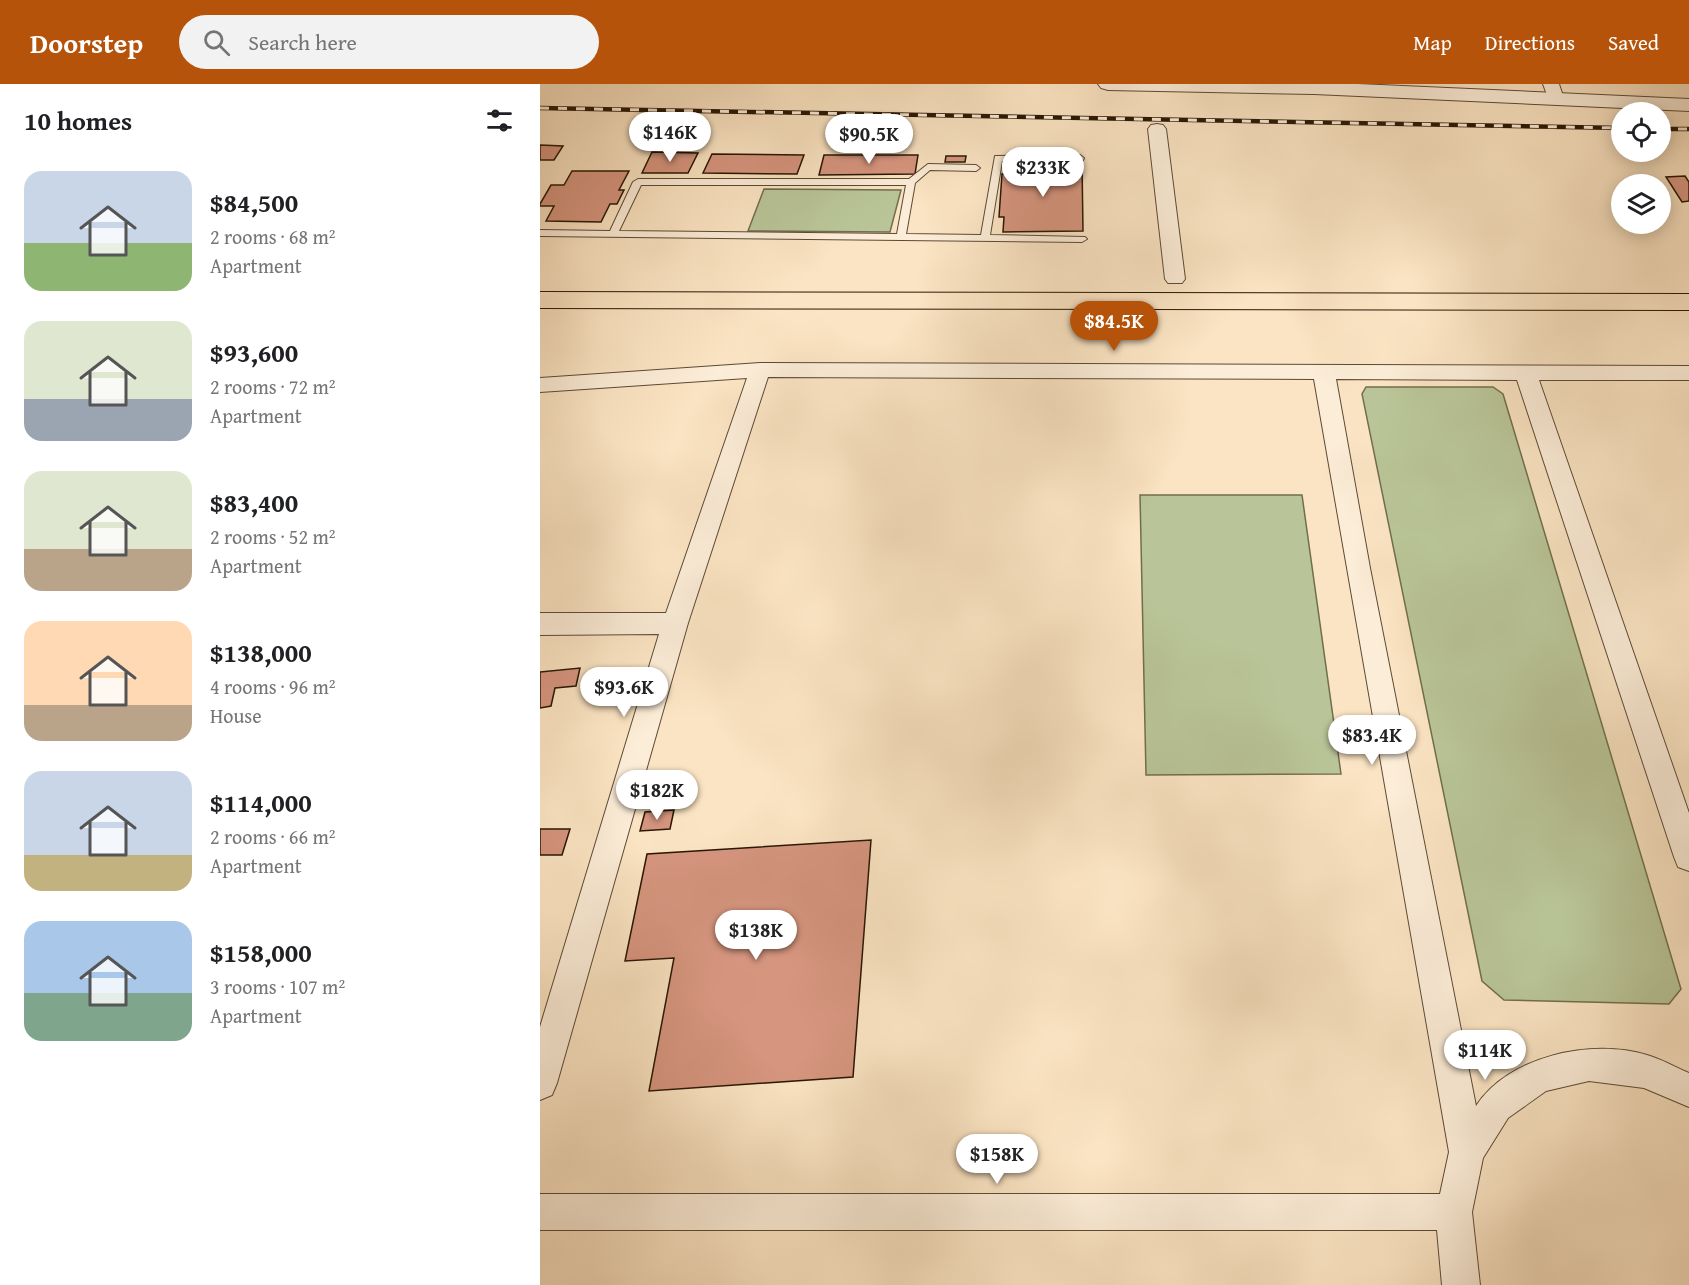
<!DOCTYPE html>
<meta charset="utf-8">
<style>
:root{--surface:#fff;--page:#f2f2f2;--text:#202124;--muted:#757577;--accent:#b45309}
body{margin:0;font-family:"Gentium Book Plus",serif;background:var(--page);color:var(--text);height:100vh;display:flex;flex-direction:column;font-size:22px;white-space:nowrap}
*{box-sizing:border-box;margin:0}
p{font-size:20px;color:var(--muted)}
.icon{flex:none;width:33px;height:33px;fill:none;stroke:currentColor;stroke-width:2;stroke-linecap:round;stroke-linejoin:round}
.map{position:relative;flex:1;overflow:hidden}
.drawer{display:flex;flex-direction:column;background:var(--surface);width:540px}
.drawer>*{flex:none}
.buttons{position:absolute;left:1071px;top:18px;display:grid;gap:12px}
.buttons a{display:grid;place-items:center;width:60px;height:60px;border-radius:50%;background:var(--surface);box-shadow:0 3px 15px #0003;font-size:30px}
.price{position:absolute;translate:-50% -51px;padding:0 14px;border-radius:21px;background:#fff;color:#222;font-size:20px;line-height:39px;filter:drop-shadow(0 2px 3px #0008)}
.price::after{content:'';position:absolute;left:50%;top:36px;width:18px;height:14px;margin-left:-9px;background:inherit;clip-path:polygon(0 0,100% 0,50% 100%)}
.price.current{background:var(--accent);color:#fff}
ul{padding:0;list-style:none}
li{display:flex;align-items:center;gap:18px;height:150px;padding:0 24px}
li span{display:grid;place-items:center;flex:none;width:168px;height:120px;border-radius:18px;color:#555}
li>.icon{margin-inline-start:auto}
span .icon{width:72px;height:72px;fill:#fffc;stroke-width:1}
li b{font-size:26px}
h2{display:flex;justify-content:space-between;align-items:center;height:72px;padding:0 24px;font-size:26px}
header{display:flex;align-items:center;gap:36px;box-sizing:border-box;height:84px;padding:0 30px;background:var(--accent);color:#fff}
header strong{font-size:28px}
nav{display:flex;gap:33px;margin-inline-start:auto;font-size:21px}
.search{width:420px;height:54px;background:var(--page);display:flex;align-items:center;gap:15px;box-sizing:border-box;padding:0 21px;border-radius:33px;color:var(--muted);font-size:22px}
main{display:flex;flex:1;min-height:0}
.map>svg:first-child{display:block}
.green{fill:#b9c598;stroke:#706e4e;stroke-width:1.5}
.building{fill:#d6957f;stroke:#281704;stroke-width:1.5}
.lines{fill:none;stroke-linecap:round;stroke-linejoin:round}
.service-casing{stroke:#5d4a34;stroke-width:2}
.minor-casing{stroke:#5d4a34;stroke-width:2}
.tertiary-casing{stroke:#5d4a34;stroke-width:2}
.trunk-casing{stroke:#281704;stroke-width:2}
.service{fill:#fcedd8;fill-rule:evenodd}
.minor{fill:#fcedd8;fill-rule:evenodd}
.tertiary{fill:#fcedd8;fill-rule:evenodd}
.trunk{fill:#fbe4c3;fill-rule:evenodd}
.rail-casing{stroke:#281704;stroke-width:4.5}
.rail{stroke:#fcedd8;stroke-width:3;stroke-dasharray:9;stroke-linecap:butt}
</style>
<header>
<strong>Doorstep</strong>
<div class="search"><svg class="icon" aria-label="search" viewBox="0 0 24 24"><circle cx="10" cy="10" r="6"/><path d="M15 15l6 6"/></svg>Search here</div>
<nav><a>Map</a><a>Directions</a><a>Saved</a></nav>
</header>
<main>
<section class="drawer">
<h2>10 homes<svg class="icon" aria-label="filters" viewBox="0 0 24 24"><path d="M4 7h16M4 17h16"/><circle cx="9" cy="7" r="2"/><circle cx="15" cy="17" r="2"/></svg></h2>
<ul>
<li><span style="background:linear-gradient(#c9d6e8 60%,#8fb573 0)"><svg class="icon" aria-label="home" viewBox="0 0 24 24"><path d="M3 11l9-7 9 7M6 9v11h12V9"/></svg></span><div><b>$84,500</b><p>2 rooms · 68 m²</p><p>Apartment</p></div></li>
<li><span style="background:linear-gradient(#dfe7d0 65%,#9aa5b1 0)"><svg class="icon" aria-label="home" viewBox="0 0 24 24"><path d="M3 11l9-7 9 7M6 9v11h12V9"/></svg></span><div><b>$93,600</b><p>2 rooms · 72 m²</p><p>Apartment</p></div></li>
<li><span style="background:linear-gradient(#dfe7d0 65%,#b9a48a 0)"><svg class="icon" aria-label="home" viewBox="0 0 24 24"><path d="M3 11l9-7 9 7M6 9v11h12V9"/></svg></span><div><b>$83,400</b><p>2 rooms · 52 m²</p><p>Apartment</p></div></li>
<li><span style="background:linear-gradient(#ffd9b3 70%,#b9a48a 0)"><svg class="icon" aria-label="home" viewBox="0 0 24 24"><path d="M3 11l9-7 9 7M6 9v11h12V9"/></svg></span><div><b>$138,000</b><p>4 rooms · 96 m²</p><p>House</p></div></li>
<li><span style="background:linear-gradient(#c9d6e8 70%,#c2b280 0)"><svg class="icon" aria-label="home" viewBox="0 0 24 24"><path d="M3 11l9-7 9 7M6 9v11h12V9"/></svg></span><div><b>$114,000</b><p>2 rooms · 66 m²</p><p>Apartment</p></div></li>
<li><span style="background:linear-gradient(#a9c7e8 60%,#7fa58c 0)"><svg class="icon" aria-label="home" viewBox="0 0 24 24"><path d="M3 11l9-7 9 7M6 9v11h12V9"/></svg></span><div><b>$158,000</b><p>3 rooms · 107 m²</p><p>Apartment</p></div></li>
</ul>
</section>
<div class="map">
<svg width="1149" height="1201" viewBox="0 0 1149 1201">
<rect width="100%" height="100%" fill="#fbe4c3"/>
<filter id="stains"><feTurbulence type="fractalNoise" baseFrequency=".00333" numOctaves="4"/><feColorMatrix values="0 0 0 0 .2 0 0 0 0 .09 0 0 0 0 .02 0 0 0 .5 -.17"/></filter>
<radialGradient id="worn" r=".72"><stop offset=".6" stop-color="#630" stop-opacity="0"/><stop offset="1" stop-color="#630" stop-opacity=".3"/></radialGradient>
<!-- green -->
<path class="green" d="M224,105l137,1 -11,42 -142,-1z
M826,303h127l10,7 178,595 -12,15 -165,-4 -22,-19 -120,-587z
M600,411h162l39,279 -195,1z"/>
<!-- building -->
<path class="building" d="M0,61l23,1 -9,14h-14z
M112,68l46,1 -10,20h-46z
M172,70l92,1 -7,19 -94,-1z
M284,71h94l-3,19 -96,1z
M406,72h20l-1,6h-20z
M542,78l1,69 -80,1 1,-15h-5l3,-43h9l1,-11z
M32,87h57l-10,19h5l-7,14h-7l-9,18 -55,-1 8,-15h-14v-2l11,-19h13z
M1145,92l4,6v19l-7,1 -16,-25z
M40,584l-4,18 -21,2 -4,18 -11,2v-36z
M134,726l-4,19 -30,2 5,-19z
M0,745h30l-8,26h-22z
M331,756l-18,237 -204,14 25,-133 -49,3 22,-107z"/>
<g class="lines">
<defs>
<path id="service" d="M540,71l4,3 -1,2 -81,1 -12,74 95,2 2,2 -5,3 -542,-6v-6l70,1 23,-49 5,-3h271l19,-15 48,1 4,3 -4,3 -46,-1 -15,13 -9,51 75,1 14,-79zM101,101h265l-9,49 -278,-3z"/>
<path id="minor" d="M1003,0h16l5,15 -2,4h-12z
M617,40l6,1 3,4 19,150 -3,4h-14l-3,-4 -17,-150 3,-4z
M220,279l929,3v14h-150l150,433v58l-11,-4 -4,-10 -157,-477 -181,-1 34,189 106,538c32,-50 116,-68 171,-51 14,4 28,12 42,18v34l-45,-19 -55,-7 -43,10 -38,27 -25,40 -11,54 8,73h-38l-5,-55h-897v-36h900l9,-42 -135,-773 -546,-2 -80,246 -131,460 -5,12 -12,5v-73l119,-393 -119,1v-22h126l81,-235 -207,14v-14z"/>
<path id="tertiary" d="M558,0h260l331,15v12l-375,-17 -206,-4 -7,-2z"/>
<path id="trunk" d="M0,208l1149,2v16l-1149,-2z"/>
</defs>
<!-- service casing -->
<use href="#service" class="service-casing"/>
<!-- minor casing -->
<use href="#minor" class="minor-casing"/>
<!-- tertiary casing -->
<use href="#tertiary" class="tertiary-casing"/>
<!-- trunk casing -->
<use href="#trunk" class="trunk-casing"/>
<!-- service -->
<use href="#service" class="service"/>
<!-- minor -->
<use href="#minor" class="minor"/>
<!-- tertiary -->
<use href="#tertiary" class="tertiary"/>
<!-- trunk -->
<use href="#trunk" class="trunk"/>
<defs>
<path id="rail" d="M0,24l1082,20
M1120,45h29"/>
</defs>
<!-- rail casing -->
<use href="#rail" class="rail-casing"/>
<!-- rail -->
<use href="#rail" class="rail"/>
</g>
<rect width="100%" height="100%" filter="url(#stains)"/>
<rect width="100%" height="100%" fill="url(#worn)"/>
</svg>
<div class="buttons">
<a><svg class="icon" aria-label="locate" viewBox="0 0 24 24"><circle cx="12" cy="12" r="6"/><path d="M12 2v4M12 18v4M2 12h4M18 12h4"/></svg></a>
<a><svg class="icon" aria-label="layers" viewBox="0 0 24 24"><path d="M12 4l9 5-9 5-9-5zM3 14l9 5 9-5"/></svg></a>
</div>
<b class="price" style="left:130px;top:79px">$146K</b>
<b class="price" style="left:329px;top:81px">$90.5K</b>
<b class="price" style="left:503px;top:114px">$233K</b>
<b class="price current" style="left:574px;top:268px">$84.5K</b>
<b class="price" style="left:84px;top:634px">$93.6K</b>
<b class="price" style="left:832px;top:682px">$83.4K</b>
<b class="price" style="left:117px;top:737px">$182K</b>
<b class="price" style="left:216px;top:877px">$138K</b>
<b class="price" style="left:945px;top:997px">$114K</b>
<b class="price" style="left:457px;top:1101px">$158K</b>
</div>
</main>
